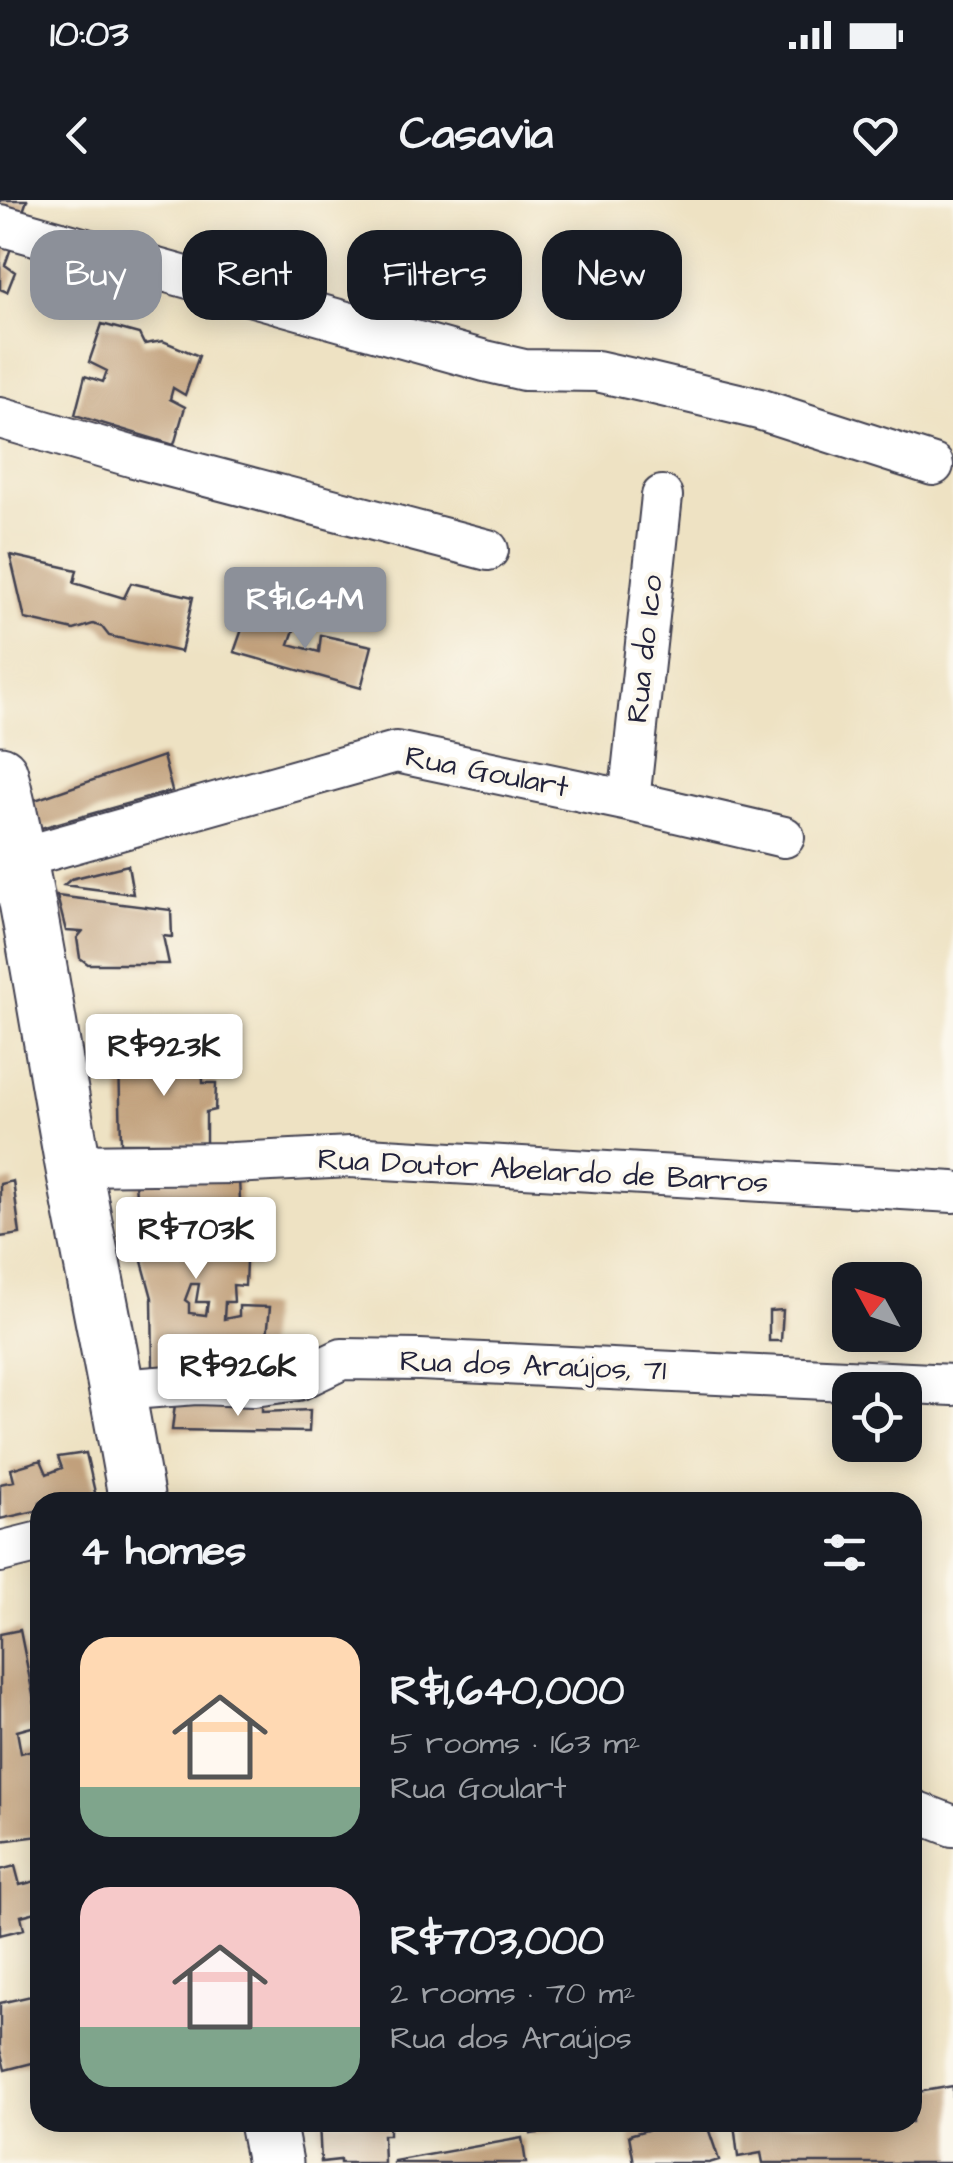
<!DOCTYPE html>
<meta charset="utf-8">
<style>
:root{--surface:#171b24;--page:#242831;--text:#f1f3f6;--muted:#9ea1a6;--accent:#8c9099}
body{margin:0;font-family:"Architects Daughter",sans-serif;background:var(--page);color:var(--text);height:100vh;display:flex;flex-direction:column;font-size:38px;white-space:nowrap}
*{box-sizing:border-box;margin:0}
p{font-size:32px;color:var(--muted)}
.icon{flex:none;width:55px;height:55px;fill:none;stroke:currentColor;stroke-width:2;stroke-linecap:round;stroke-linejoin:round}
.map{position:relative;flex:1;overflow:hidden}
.details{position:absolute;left:30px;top:1292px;width:892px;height:640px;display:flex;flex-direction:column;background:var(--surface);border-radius:30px;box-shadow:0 5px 25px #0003}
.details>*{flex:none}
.guide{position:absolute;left:30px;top:30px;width:895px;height:90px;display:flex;gap:20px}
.needle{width:65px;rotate:310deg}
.buttons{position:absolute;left:832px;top:1062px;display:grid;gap:20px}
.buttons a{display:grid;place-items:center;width:90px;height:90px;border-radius:20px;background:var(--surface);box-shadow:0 5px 25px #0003;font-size:50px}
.price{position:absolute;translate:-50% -85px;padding:0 22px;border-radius:10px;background:#fff;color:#222;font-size:32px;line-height:65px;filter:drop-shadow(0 2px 5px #0008)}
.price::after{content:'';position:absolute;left:50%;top:60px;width:30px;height:22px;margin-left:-15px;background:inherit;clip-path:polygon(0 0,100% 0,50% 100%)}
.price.active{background:var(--accent);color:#fff}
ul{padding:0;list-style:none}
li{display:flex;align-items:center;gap:30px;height:250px;padding:0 50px}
li span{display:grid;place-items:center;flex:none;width:280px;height:200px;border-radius:30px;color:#555}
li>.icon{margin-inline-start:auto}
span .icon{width:120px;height:120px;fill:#fffc;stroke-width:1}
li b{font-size:42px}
h2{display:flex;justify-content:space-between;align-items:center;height:120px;padding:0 50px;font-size:42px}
.pill{padding:0 35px;border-radius:30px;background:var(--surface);box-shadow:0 5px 25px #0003;font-size:35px;line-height:90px}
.pill.active{background:var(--accent);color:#fff}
.status{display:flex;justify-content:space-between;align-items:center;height:70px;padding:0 50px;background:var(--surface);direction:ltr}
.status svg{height:28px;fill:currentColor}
header{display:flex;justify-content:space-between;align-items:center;height:130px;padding:0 50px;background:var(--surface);font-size:45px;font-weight:800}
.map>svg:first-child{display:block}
.building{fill:#c1a07c;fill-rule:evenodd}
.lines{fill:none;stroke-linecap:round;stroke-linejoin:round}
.street-casing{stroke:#413f4f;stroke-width:44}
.secondary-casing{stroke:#413f4f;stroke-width:59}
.street{stroke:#fff;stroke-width:40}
.secondary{stroke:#fff;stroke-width:55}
.labels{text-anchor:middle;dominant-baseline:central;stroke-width:8;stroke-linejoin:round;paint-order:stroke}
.street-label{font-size:30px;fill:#22223b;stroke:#fbf7ec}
</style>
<div class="status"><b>10:03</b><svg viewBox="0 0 49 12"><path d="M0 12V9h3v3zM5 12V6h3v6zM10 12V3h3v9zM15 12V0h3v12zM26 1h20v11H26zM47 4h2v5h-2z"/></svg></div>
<header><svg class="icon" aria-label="back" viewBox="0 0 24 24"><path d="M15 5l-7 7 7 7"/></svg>Casavia<svg class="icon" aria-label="heart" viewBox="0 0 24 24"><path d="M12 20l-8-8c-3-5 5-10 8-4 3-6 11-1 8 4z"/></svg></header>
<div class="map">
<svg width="953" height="1963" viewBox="0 0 953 1963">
<rect width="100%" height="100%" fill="#fbf7ec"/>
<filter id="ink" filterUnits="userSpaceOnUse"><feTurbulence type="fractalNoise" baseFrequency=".01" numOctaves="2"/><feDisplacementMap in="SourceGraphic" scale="20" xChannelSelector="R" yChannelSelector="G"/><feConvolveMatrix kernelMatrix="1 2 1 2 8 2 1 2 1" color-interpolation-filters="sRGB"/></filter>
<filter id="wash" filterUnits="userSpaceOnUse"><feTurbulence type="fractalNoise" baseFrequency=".0048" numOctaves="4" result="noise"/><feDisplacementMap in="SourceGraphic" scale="40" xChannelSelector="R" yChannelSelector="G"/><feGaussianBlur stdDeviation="2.25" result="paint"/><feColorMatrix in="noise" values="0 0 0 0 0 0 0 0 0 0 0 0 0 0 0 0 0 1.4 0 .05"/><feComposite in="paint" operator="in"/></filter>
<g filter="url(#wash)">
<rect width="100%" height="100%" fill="#eee2c3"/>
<g id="blocks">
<!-- building -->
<path class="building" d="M0,0h27l-7,20 -20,-5z
M0,44l11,4 -6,17 10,7 -8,20 -7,-3z
M102,124l37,10 5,10 19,-3 36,15 -14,39 -12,-7 -3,11 15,8 -11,38 -99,-30 10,-39 18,6 4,-11 -18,-9z
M10,355l67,15 -3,13 50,15 7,-15 62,14 -12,55 -72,-16 -7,-9 -9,-3 -19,6 -49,-11z
M247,415l47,15 -5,14 30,8 2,-17 51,11 -11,42 -127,-36z
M163,556l9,35 -131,37 -9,-27z
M128,665l5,29 -69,-9 7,-6z
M57,696l114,14 1,27 -9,-1 6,28h-81l-8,-6 -3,-20 5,-6 -16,-1z
M161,847l3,8 38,2 1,26h13l-1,27 -9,2v31h-85l-2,-83 12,-3 2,-4z
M239,979l2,44 -43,5 -2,19 -57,3 107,11 -1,25 -12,-1 1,17h-9l-1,17 15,-3v-10l31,1 -7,68 -98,2 -12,-11 -1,-68 -13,-48 -4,-70zM191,1084h8l-3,18h12l-2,13 -17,-2v-10l-4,-3z
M13,981l7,53 -20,3v-53z
M783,1110l-2,31h-12v-30z
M175,1204h87v8l48,-2 -1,22 -137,-2z
M86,1253l10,44 -25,5h-31v8l-40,9v-35l14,-3 -3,-12 30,-9 6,14 15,-6 -4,-11z
M20,1430l19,95 -22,6 4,22 19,-5v69l-2,1 2,18 -40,5v-207z
M15,1666l5,19 20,-5v31l-19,5 3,13 -24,6v-65z
M40,1794v67l-35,9 -5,-20v-47z
M953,1886v77h-190l-2,-10 -23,4 -4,-33 178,-2v-29z
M319,1922h70v13h-6l1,28h-44v-3l-19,2z
M529,1922h61v3l-59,9z
M675,1922h31l13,38 -10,3h-75l-5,-28z
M522,1938l4,25h-132v-2z"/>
</g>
</g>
<g filter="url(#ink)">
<use href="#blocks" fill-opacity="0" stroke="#413f4f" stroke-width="2.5"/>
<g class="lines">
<defs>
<path id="street" d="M0,25l485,136 39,9 73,1 49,11 113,27 174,56
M0,218l134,39 354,93
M629,601l33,-305
M20,658l376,-106 233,49 155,36
M73,965l159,-2 118,-6 603,35
M118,1190l78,-6 58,2 44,-6 44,-21 78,1 533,25
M0,1352l40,-10
M912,1610l41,16"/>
<path id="secondary" d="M0,574c31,129 49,260 73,390 21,113 45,225 64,338
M267,1922l8,41"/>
</defs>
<!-- street casing -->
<use href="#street" class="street-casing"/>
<!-- secondary casing -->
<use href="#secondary" class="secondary-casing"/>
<!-- street -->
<use href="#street" class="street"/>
<!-- secondary -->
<use href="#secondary" class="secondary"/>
</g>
</g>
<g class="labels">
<!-- street labels -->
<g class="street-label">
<text transform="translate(645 449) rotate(-84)">Rua do Ico</text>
<text transform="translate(487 572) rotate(11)">Rua Goulart</text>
<text transform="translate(543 971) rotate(3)">Rua Doutor Abelardo de Barros</text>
<text transform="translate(533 1166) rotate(2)">Rua dos Araújos, 71</text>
</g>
</g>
</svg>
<div class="buttons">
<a><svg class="needle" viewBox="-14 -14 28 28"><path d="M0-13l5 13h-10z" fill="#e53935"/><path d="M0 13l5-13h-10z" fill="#9ea1a6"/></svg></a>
<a><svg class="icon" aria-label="locate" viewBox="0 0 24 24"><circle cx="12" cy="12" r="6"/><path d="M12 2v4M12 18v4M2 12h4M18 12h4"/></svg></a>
</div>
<b class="price active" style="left:305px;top:452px">R$1.64M</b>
<b class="price" style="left:164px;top:899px">R$923K</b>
<b class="price" style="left:196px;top:1082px">R$703K</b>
<b class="price" style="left:238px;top:1219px">R$926K</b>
<div class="guide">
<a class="pill active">Buy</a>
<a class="pill">Rent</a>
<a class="pill">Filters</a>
<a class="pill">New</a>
</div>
<section class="details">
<h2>4 homes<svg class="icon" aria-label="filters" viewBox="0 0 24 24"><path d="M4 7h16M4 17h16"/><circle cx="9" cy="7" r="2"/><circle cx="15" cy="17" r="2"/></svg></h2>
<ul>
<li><span style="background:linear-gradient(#ffd9b3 75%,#7fa58c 0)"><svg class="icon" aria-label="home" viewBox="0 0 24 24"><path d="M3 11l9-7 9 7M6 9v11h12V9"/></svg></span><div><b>R$1,640,000</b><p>5 rooms · 163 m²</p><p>Rua Goulart</p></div></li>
<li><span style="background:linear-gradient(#f6c9c9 70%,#7fa58c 0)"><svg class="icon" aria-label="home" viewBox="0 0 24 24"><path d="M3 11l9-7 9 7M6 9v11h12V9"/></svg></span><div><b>R$703,000</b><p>2 rooms · 70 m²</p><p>Rua dos Araújos</p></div></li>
</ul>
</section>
</div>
